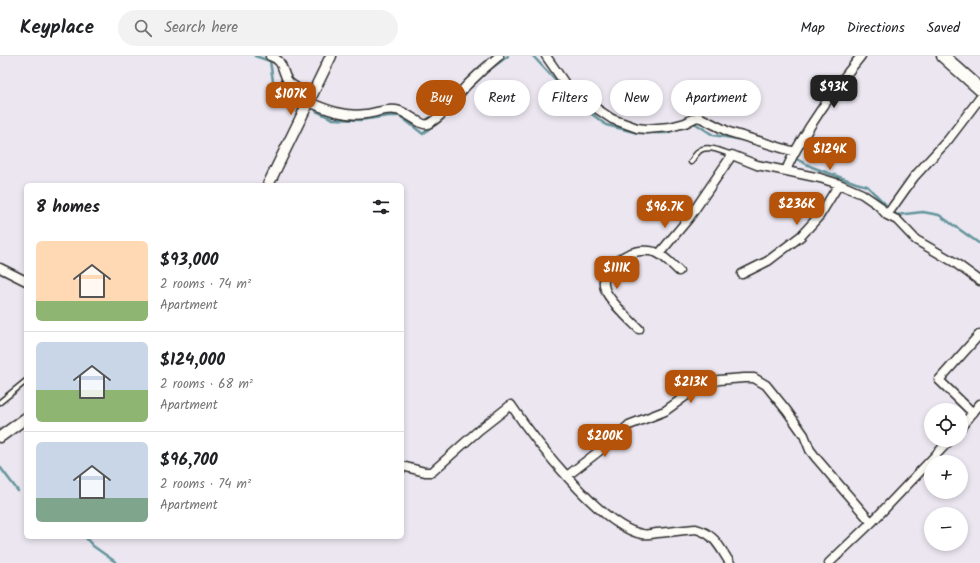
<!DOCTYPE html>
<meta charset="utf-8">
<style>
:root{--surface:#fff;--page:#f2f2f2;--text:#202124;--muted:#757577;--line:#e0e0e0;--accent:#b45309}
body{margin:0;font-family:Kalam,sans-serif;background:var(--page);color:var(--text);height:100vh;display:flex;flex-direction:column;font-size:15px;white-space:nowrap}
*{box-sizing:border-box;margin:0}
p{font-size:13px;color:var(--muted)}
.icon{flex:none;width:22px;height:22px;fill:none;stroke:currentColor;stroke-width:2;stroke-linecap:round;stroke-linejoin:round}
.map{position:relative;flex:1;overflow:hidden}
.sheet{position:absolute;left:24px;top:127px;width:380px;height:356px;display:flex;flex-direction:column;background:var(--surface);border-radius:6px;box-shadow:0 2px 6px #0003}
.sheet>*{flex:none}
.guide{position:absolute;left:416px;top:24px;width:380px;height:36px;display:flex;gap:8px}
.controls{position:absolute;left:924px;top:347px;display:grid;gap:8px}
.controls a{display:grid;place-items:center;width:44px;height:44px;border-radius:50%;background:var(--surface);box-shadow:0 2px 6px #0003;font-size:20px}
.price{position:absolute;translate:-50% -34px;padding:0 9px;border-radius:8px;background:var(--accent);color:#fff;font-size:13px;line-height:26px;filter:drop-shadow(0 1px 2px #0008)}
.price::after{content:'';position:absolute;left:50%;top:24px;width:12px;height:9px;margin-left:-6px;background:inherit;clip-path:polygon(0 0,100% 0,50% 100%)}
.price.current{background:#222;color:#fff}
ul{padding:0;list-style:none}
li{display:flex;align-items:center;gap:12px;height:100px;padding:0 12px}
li+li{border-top:1px solid var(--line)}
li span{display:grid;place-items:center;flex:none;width:112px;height:80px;border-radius:6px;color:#555}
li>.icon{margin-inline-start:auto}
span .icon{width:48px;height:48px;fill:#fffc;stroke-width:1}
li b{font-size:17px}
h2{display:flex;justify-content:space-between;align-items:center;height:48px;padding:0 12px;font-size:17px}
.pill{padding:0 14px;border-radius:18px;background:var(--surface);box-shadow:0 2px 6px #0003;font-size:14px;line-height:36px}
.pill.current{background:var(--accent);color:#fff}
header{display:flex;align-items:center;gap:24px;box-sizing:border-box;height:56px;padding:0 20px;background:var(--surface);border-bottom:1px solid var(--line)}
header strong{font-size:19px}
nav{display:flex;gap:22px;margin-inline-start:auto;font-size:14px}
.search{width:280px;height:36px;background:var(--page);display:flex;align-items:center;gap:10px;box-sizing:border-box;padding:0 14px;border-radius:22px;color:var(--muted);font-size:15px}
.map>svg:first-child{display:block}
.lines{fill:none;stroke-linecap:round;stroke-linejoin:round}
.stream{stroke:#65959c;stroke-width:2.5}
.service-casing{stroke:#2b2b2b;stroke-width:7}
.minor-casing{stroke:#2b2b2b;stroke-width:11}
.tertiary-casing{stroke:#2b2b2b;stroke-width:13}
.secondary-casing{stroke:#2b2b2b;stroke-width:15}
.service{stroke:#fdfcf7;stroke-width:4}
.minor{stroke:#fdfcf7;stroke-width:8}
.tertiary{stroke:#fdfcf7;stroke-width:10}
.secondary{stroke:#fdfcf7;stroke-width:12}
</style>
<header>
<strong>Keyplace</strong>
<div class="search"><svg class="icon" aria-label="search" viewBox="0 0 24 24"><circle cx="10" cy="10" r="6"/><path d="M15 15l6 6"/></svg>Search here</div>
<nav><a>Map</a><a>Directions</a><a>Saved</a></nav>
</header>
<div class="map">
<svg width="980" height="507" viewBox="0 0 980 507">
<rect width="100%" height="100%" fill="#ebe6f0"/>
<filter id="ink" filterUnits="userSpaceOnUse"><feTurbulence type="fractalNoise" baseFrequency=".025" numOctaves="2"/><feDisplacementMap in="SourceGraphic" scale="8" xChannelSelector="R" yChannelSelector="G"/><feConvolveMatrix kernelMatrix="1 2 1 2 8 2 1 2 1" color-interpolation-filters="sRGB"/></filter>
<g filter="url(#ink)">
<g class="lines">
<!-- stream -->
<path class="stream" d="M255,0l15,5 3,20 24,16
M533,0l34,37 16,14 23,18 32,8h28l8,-3
M489,14l19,-14
M316,55l17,8 27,1 29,-4h11l23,18 10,-9
M691,66h2l20,13 31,5
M781,95l31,16 44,16 11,3 29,29 27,-3 16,3 41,29
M0,411l18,24
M85,481l8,9 24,17"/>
<defs>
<path id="service" d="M691,106c2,-4 5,-8 8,-11 8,-7 24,1 33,4
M0,346l26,-21"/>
<path id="minor" d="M270,0c15,5 11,15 18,25 4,5 18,12 24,16
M546,0l20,29 15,13 31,21 25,9 9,1 24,-2 15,-4 12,-6 4,1 28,14 66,20
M309,46c18,8 37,15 57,12 9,-1 20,-6 30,-4 11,1 25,17 32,14 15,-7 28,-27 39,-39 10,-10 21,-20 32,-29
M786,115c5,-15 15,-29 23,-43 16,-25 33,-49 52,-72
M887,159l27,-38 34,-37 32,-42
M659,198l30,-36 43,-63 25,10 63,13 19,6 23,10 16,11 9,10 10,5 19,20 38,22 26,19
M0,212l26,13
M742,218l26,-13 33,-25 19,-21 19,-31
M639,273c-9,-9 -30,-28 -34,-40 -3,-9 0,-15 6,-22 12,-13 27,-19 44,-15 9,3 17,13 24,19
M973,357l-34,-33 41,-46
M961,371l19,-23
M402,410l23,6h7l47,-42 32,-25c23,34 90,122 131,129 4,1 10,0 15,-1 13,-1 26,-3 39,-4 19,5 24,19 34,34
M567,420l45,-35 17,-16 36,-14 29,-21 13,-7 12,-3 25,-2h10l12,7 21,26 17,24 6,15 7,9 54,63
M829,507l44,-42 77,-81"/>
<path id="tertiary" d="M268,129l63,-129
M0,381l26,-19"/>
<path id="secondary" d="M943,0l37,33"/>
</defs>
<!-- service casing -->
<use href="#service" class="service-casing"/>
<!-- minor casing -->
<use href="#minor" class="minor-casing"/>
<!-- tertiary casing -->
<use href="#tertiary" class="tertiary-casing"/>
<!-- secondary casing -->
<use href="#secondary" class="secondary-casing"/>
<!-- service -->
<use href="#service" class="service"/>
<!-- minor -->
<use href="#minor" class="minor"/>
<!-- tertiary -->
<use href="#tertiary" class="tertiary"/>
<!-- secondary -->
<use href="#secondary" class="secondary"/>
</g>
</g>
</svg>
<div class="controls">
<a><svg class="icon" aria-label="locate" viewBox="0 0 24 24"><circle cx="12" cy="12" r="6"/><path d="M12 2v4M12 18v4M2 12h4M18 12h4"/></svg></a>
<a>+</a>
<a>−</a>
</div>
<b class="price current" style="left:834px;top:53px">$93K</b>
<b class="price" style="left:291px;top:60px">$107K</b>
<b class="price" style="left:830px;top:115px">$124K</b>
<b class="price" style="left:797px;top:170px">$236K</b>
<b class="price" style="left:665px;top:173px">$96.7K</b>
<b class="price" style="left:617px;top:234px">$111K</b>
<b class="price" style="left:691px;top:348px">$213K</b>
<b class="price" style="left:605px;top:402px">$200K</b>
<div class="guide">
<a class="pill current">Buy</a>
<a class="pill">Rent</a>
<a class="pill">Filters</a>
<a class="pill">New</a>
<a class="pill">Apartment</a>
</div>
<section class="sheet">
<h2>8 homes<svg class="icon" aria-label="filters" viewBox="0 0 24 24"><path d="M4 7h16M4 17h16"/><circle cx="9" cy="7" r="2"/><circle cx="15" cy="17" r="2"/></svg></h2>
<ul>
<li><span style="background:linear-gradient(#ffd9b3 75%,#8fb573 0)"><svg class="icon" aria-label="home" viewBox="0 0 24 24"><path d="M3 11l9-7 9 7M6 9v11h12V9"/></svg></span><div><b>$93,000</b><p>2 rooms · 74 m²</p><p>Apartment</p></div></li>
<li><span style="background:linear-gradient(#c9d6e8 60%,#8fb573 0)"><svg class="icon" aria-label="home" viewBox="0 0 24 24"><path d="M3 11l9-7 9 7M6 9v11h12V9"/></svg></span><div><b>$124,000</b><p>2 rooms · 68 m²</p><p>Apartment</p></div></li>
<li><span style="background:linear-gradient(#c9d6e8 70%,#7fa58c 0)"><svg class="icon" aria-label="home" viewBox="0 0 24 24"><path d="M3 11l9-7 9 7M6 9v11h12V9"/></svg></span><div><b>$96,700</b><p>2 rooms · 74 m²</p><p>Apartment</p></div></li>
</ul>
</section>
</div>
